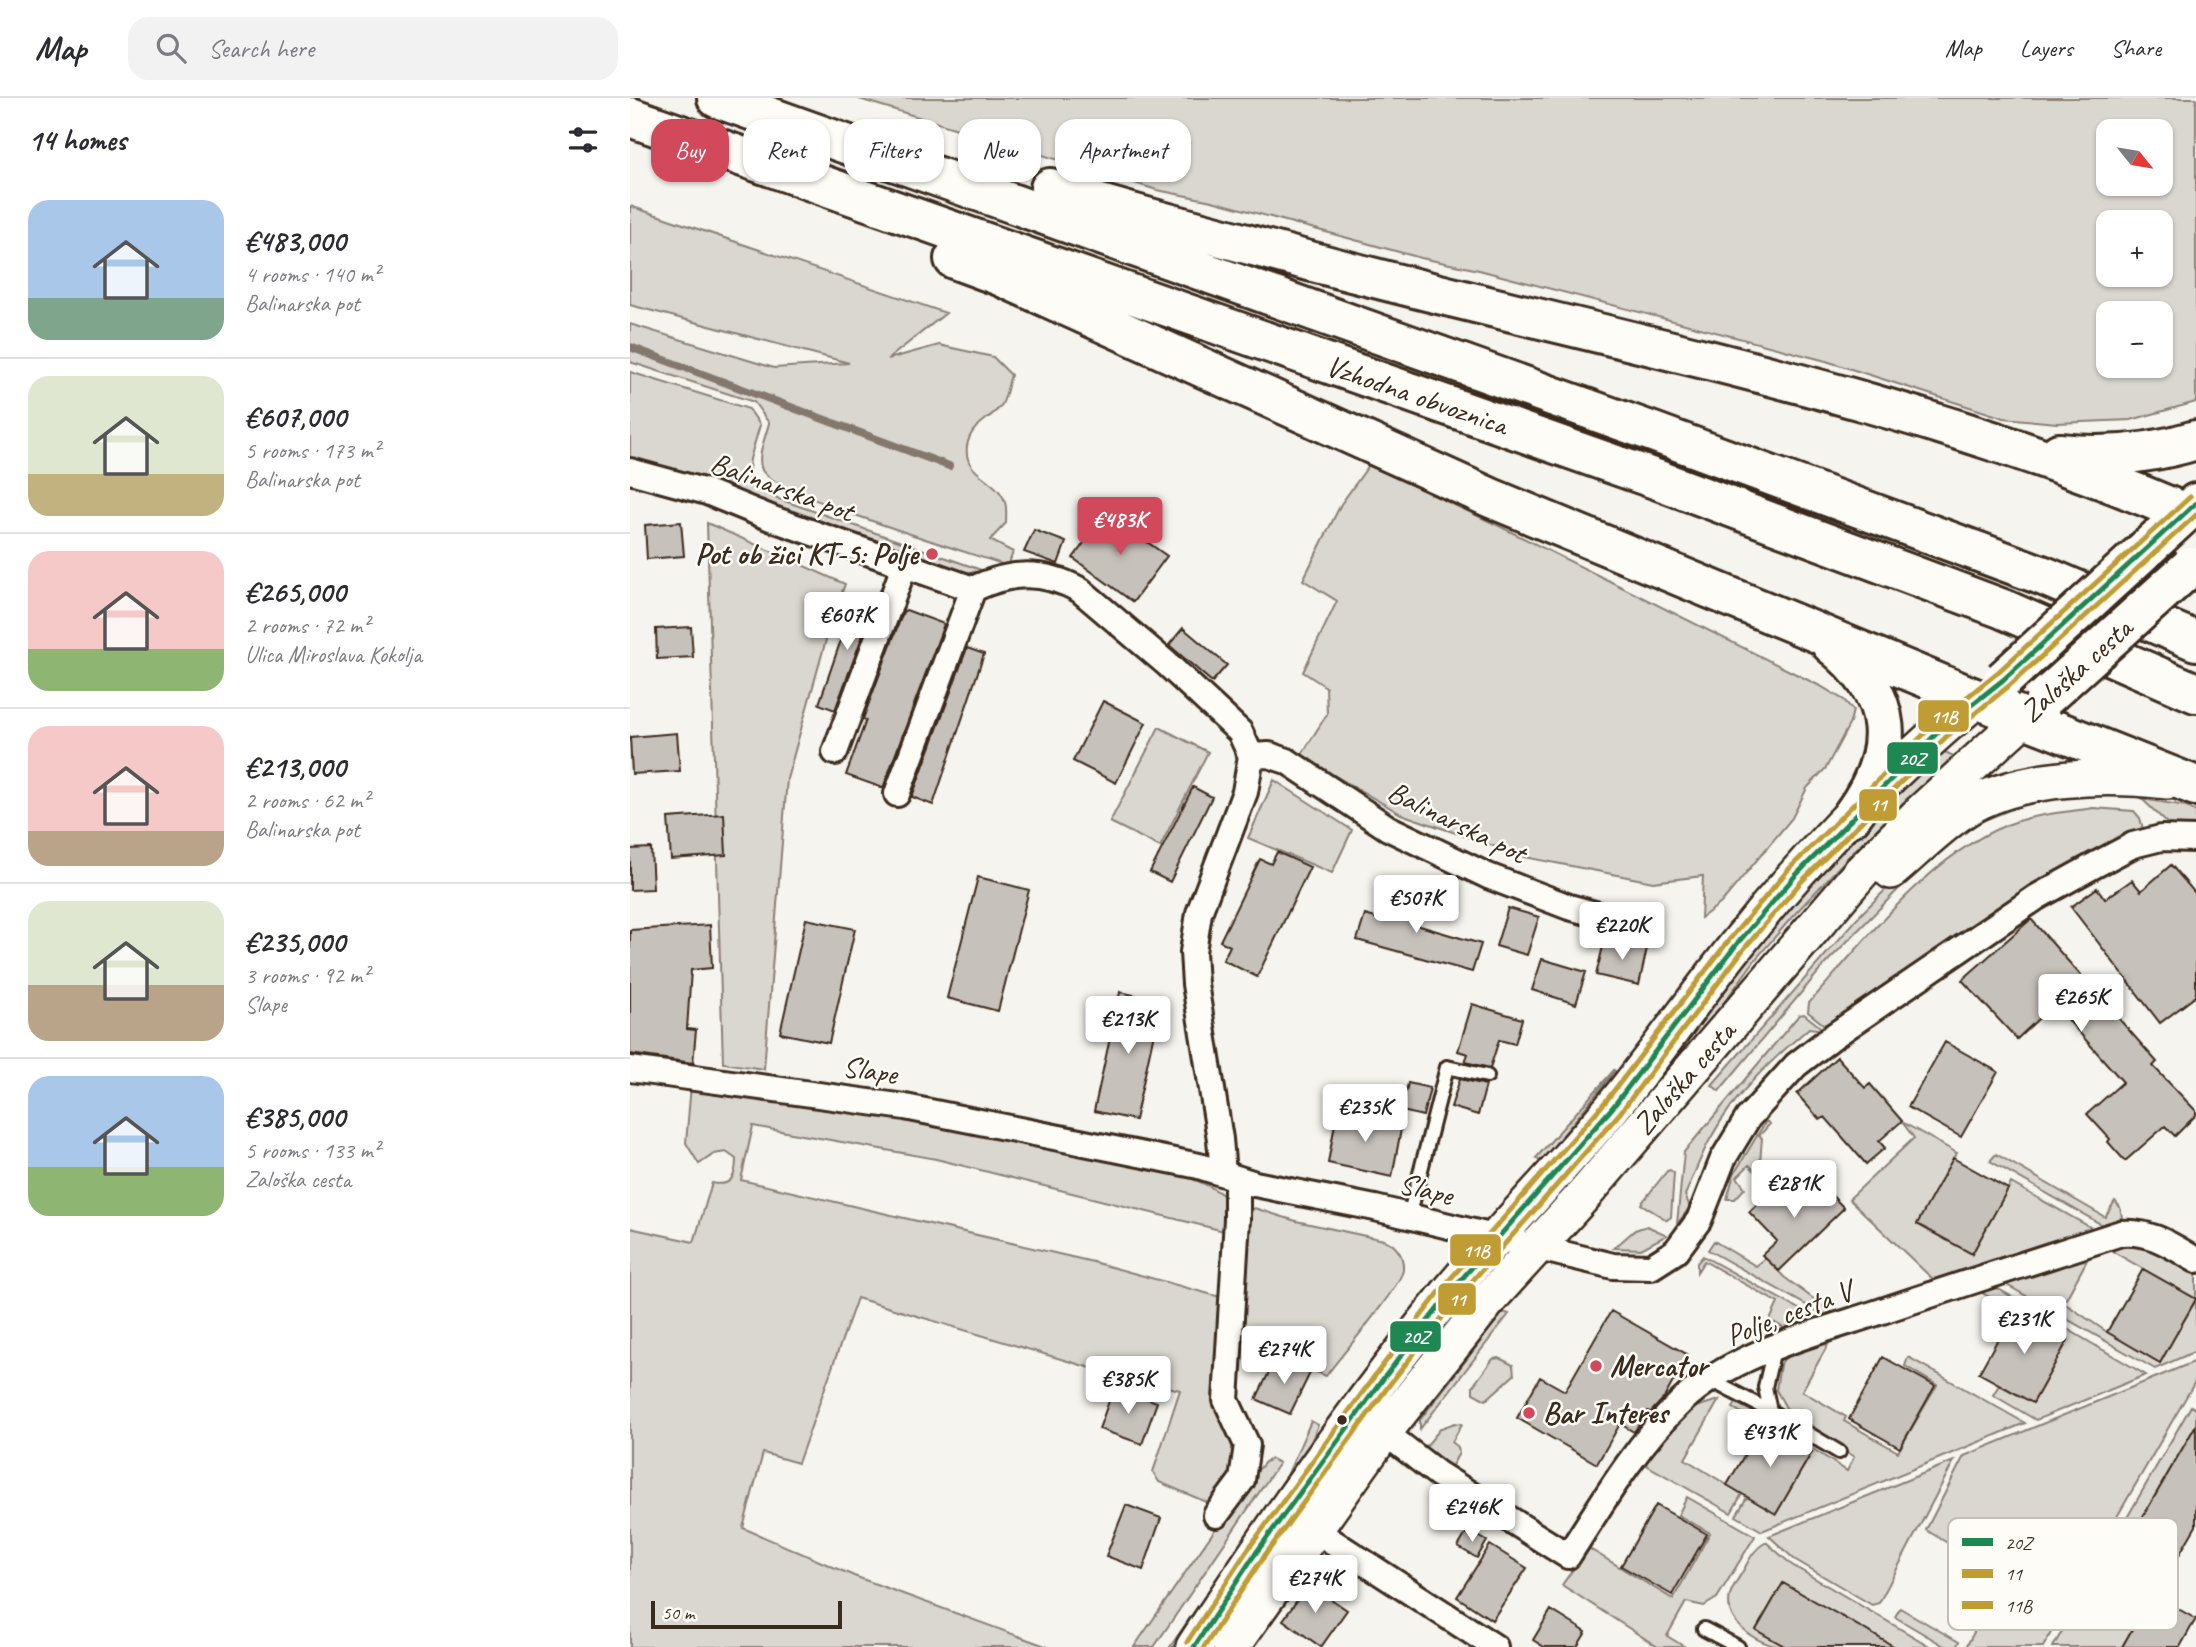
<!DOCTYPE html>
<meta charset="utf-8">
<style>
:root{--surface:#fff;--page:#f2f2f3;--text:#2b2b33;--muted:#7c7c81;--line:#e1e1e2;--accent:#d1495b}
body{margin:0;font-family:Caveat,sans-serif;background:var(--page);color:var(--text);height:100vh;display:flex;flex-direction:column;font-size:26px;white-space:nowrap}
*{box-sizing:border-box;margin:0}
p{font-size:23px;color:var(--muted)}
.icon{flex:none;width:38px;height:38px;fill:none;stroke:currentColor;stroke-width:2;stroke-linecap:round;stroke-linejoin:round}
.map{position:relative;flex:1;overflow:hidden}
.details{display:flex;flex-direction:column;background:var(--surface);width:630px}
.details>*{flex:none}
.banner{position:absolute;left:21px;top:21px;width:665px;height:63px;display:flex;gap:14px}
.needle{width:46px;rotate:120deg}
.tools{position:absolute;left:1466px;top:21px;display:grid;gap:14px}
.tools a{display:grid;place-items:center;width:77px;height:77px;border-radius:14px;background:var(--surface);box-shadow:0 2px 5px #0004;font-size:35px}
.scale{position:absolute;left:21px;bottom:18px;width:191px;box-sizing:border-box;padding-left:7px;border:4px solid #3b2a1e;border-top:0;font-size:19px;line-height:24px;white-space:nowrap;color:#3b2a1e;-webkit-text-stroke:5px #fdfcf7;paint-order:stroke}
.price{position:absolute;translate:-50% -60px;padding:0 16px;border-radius:7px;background:#fff;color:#222;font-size:23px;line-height:46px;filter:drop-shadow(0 2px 4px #0008)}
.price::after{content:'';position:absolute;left:50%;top:42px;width:21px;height:16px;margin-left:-10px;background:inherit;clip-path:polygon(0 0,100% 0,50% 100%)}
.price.current{background:var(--accent);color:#fff}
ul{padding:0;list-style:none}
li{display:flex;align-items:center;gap:21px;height:175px;padding:0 28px}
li+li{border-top:2px solid var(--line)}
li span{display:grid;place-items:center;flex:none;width:196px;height:140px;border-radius:21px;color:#555}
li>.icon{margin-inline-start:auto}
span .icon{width:84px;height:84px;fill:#fffc;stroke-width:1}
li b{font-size:30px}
h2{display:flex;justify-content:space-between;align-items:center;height:84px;padding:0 28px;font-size:30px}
.tag{padding:0 24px;border-radius:21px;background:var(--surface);box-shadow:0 2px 5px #0004;font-size:24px;line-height:63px}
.tag.current{background:var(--accent);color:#fff}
header{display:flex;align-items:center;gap:42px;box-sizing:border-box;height:98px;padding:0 35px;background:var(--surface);border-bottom:2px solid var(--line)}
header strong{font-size:33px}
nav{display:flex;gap:38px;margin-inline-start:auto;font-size:24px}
.search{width:490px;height:63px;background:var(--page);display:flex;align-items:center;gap:18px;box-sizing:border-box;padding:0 24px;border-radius:21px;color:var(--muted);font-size:26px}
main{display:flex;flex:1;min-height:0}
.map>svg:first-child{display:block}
.green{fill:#dad6d0;stroke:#8a8077;stroke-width:2;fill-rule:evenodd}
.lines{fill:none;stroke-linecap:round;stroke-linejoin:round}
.stream{stroke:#84786e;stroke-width:8}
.building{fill:#c7c1bb;stroke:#3b2a1e;stroke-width:2}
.lane-casing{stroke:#3b2a1e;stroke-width:18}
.street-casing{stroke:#3b2a1e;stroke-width:30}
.secondary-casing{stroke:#3b2a1e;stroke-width:40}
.primary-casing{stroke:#3b2a1e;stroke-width:44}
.highway-casing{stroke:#3b2a1e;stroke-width:44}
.lane{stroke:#fdfcf7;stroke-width:12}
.street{stroke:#fdfcf7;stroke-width:24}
.secondary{stroke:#fdfcf7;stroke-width:35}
.primary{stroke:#fdfcf7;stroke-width:38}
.highway{stroke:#fdfcf7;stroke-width:38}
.primary-bridge-casing{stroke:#3b2a1e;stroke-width:44;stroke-linecap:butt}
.primary-bridge{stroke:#fdfcf7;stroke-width:38}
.bus-1-casing{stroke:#fdfcf7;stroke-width:10}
.bus-2-casing{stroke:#fdfcf7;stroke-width:10}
.bus-3-casing{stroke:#fdfcf7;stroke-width:10}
.bus-1{stroke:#1f8751;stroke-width:5}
.bus-2{stroke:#c09c34;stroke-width:5}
.bus-3{stroke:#c09c34;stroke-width:5}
.poi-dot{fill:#d1495b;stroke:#fdfcf7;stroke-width:2.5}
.bus-dot{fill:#3b2a1e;stroke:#fdfcf7;stroke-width:2.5}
.labels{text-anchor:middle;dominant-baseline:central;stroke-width:5;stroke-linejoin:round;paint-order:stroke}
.street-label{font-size:30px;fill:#3b2a1e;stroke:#fdfcf7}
.poi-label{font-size:30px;font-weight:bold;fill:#3b2a1e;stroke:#fdfcf7;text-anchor:start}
.key{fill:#fdfcf7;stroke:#c3bdb6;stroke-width:2}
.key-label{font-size:19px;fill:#3b2a1e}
.line-badge{stroke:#fdfcf7;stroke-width:2.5}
.badge-label{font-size:19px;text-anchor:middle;font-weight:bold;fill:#fff}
</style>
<header>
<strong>Map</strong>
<div class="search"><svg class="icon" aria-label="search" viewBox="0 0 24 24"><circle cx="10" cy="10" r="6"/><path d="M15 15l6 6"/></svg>Search here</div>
<nav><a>Map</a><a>Layers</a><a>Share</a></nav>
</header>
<main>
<section class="details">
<h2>14 homes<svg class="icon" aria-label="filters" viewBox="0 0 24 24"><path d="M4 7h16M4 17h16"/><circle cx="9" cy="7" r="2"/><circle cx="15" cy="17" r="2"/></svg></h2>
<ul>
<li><span style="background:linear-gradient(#a9c7e8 70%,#7fa58c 0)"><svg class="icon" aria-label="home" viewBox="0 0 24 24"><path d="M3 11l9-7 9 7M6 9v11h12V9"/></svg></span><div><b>€483,000</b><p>4 rooms · 140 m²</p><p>Balinarska pot</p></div></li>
<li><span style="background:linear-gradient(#dfe7d0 70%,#c2b280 0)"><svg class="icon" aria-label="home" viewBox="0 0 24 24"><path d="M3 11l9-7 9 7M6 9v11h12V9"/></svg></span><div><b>€607,000</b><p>5 rooms · 173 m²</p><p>Balinarska pot</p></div></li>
<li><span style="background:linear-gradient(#f6c9c9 70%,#8fb573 0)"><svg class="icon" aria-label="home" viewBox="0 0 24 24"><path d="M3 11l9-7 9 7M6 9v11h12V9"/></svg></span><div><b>€265,000</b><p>2 rooms · 72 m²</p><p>Ulica Miroslava Kokolja</p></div></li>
<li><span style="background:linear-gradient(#f6c9c9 75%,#b9a48a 0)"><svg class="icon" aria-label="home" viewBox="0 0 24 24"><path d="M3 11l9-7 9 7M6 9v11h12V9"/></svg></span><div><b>€213,000</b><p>2 rooms · 62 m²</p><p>Balinarska pot</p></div></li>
<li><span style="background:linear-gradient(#dfe7d0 60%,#b9a48a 0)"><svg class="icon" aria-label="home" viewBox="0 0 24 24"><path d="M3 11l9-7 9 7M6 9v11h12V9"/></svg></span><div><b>€235,000</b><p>3 rooms · 92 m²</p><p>Slape</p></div></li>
<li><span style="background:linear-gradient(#a9c7e8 65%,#8fb573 0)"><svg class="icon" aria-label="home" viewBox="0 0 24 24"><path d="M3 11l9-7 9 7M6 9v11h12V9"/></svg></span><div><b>€385,000</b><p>5 rooms · 133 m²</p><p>Zaloška cesta</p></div></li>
</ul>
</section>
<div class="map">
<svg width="1566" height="1549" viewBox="0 0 1566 1549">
<rect width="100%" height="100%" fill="#f5f4ee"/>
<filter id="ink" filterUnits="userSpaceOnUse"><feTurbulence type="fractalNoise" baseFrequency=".0143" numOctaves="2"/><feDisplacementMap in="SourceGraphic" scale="14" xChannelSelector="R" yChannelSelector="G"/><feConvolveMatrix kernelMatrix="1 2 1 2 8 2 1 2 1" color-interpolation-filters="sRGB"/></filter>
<g filter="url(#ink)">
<!-- green -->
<path class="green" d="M226,0h1340v304l-65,18 -74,3 -53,-5 -178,-57 -347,-91 -58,-12 -209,-57 -55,-11zM1531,33v53h-52v-53zM1531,124v53h-52v-53zM1531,215v53h-52v-53z
M0,108l316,107 -58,46 51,-14 54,12 18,18c-3,9 -5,23 -10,31 -13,15 -30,18 -34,40 -4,30 31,32 38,56 2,6 1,15 1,21l-16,17 23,12 -5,14c-35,-12 -237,-73 -246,-96 -6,-13 4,-34 7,-47l-15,-21 -124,-40v-38l144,44 75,-5 -219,-58z
M0,274l119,37 11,16 -10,34 -2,20 31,20 205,72 -26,2 -328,-113z
M739,367l128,60 325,162 22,13 9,10 -3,13 -24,45 -19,20 -15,30 -71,85 -20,15 2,-42 -50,6 -128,-25 -124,-43 -100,-58 26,-42 -1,-27 -23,-15 34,-71 -34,-21 38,-76z
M77,425l138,61 -14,38 -44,157 -23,290 -41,-6z
M529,629l49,25 -48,95 -50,-25z
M1308,651l16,7 -102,97 -59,63 -38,44 -59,81 -112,134 -6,-1 118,-144 52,-75 35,-45z
M644,682l78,50 -20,43 -84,-35z
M1512,701l44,7 10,6v14l-27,-1z
M1397,705l-60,24 -38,31 -103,105 -107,128 -7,-6 151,-173 65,-64 47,-33z
M1463,710l41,3 6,7 3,11 -42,18 -129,77 -141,101 -8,-1 -15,-12 1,-9c56,-62 128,-157 209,-182 24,-8 51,-9 75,-13z
M1174,916l20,16 -15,-2c-37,32 -73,64 -97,108 -11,18 -18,40 -27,59l5,12 -13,17 7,-72 115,-137z
M984,972l1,1 -74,91 -5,-4z
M61,987c137,19 273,43 408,73 36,8 106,15 130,43l-10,199 14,49 -2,28 -20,27 -52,-22 -6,-10 27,-82 -79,-19 -244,-73 -59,165 -35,-10 -20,75 111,48 194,71h-418v-419l64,14 18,-59c19,4 24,-6 24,-24l-10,-7 -12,2 -15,10 -13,-21zM123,1028l183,33 288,72 -4,66 -127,-35 -352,-82z
M1136,1023l4,3 -11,12 3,2 -3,37 -10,-10 -12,12 8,11 -10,11h-8l7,-25z
M1272,1024l55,31 -4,5 19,96 39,-71 86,48 -158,54 -90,-86 65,-61z
M1366,1056l109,63 10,-16 5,6 2,10 -16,10 -116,-66z
M1037,1073l3,-1 4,3 -3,44 -4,3 -26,-16z
M624,1110l42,13 88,19c13,5 20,16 19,30 -2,16 -64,88 -77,106l-89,-37 8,-117z
M1017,1128l20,9 -26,14 -27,-1 21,-18z
M1502,1142l64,31v28l-84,-48 8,-8z
M1084,1143l42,25 10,-8 18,19 54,40 -7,2 -123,-69z
M1464,1149l-30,56 43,29 53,30 36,-62v51l-41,18 -157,-89z
M1073,1158l112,62 -31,10 -14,-8 8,-17 -74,-42 -7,11v-9z
M1360,1186l156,91 -110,45 -43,-25 6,-10 34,18 35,-63 -86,-47z
M873,1214l6,2 -89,115v-9z
M1204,1236l-32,57 44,26 -2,4 54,31 39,-67 -32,-19 3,-9 117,66 -263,108 -26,-15 11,-19 29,17 36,-62 -79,-44 3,-5 34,18 77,50 7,-14 -64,-42 -14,-25 4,-25 7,-10z
M869,1260l14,7 1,10 -28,25 -13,-7v-7l20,-27z
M1566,1263v19l-134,232 -136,-82 38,-74z
M1089,1302l-34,59 57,35 -11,19 -90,-51 48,-53z
M1561,1308l5,3v16l-85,146 41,23 -30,53h-69z
M681,1323l7,4 -10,24 -129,198h-9l117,-171z
M825,1325l7,1 -10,18 6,5 1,6 -9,16 -28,-18 19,-23z
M641,1361l8,4 -125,184h-20l113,-164 18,-21z
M1324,1363l-75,142 -7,2 -78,-46 -25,-23z
M1057,1399l68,39 -38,62 -13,8 -18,-4 -19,34 18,11h-27l-96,-62 26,-37 85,51 37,-66 -32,-18z
M1136,1444l26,23 139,82h-36l-112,-64 -27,47 30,17c-24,0 -63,-22 -56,-52 2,-8 9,-17 13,-24 7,-13 11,-22 23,-29z
M1369,1488l59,34 -15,27h-77z
M1270,1510l59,34 -3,5h-10l-51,-30z"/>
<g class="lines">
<!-- stream -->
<path class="stream" d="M0,249l319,119"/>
</g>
<!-- building -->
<path class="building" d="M476,415l61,43 -34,46 -60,-44z
M51,424l3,34 -37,3 -2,-34z
M404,432l32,12 -8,22 -34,-12z
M226,498l19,6 -40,108 -16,-6z
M276,512l38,14 -61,164 -37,-13 20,-55 -3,-1 40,-107z
M61,529l2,30 -36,2 -1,-30z
M553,530l44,37 -15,17 -43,-37z
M337,550l17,6 -51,151 -21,-8z
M473,603l43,22 -30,60 -43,-22z
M47,635l3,38 -48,3 -2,-37z
M563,689l19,10 -42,85 -20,-10z
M94,716l2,41 -55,4 -3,-41z
M21,750l2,41 -23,1v-41z
M647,754l33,15 -53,110 -34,-17 7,-14 -10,-5 40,-82 11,5z
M1541,767l25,29v102l-36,27 -89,-116 26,-19 8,11 27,-19 9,11z
M348,779l51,13 -31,121 -51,-13z
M757,793l33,9 -7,24 68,20 -9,28 -115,-32 8,-25 14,4z
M878,810l31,9 -12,38 -31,-9z
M176,821l49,10 -26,114 -49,-10z
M1401,821l126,143 -4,4 43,45v4l-21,21 -10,-10 -40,35 -17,-19 2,-3 -23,-25 36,-32 -69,-78 -37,35 -55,-59z
M80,827l2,43 -21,2 -4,59 9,1 -3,33 -63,-9v-124z
M975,840l42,10 -8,37 -43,-10z
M912,861l44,13 -10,32 -44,-14z
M490,894l41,9 -26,119 -41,-9z
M842,906l50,15 -7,25 -16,-4 -9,28 -25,-6 3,-8 -10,-3z
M1315,944l53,30 -37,65 -53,-30z
M1207,959l28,31 5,-4 32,37 -23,20 6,7 -19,16 -41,-47 -5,3 -23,-26z
M830,981l26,6 -8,30 -27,-8z
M778,985l22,5 -7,28 -21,-5z
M707,1014l65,12 -10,53 -64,-14z
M1323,1060l55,31 -36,65 -55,-30z
M1187,1082l27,28 -65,63 -17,-16 15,-14 -28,-29 29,-28 16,17z
M1513,1171l53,30 -36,64 -53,-31z
M1384,1212l54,30 -35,63 -54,-30z
M981,1213l77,44 -24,43 -14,15 -2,-2 -14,21 -14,-8 -23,40 -80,-46 23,-41 25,14z
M1253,1259l52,29 -35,62 -51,-29z
M655,1261l26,12 -21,43 -34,-15 15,-31 9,4z
M484,1289l43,15 -15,42 -43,-15z
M1133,1325l49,29 -36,62 -49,-29z
M1566,1327v101l-41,70 -44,-24z
M496,1407l35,13 -18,52 -37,-14z
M1026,1407l51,29 -35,61 -51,-29z
M838,1432l19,11 -10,17 -19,-11z
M860,1447l37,23 -35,52 -35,-23z
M1153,1485l112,64h-109l-30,-17z
M679,1486l38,26 -26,37 -38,-27z
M1522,1496l44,25 -6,10 -10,18h-58z
M921,1512l35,22 -9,15h-33l-11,-7z"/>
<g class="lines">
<defs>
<path id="lane" d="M779,1119l38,-150 40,9
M1080,1282l60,31 69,41
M1140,1313l-5,-24 9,-38
M1074,1531l34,18"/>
<path id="street" d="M0,373l77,21 66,27 200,70c38,-18 70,-19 107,1l86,73 74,69 11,24 -6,36 -46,121 -6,39 2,32 25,155 3,34
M205,654l70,-188
M621,658l18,-1 18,6 101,67 100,48 81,31 77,21
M267,696l76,-205
M0,971l275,38 294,59 56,18 120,24 238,58 38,1 25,-16 23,-31 24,-61 25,-41 48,-53 39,-30 202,-138 58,-32 38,-20 28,-7 35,1
M754,1334l54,42 130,82c34,-53 67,-110 113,-154 49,-47 130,-68 192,-88 83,-28 165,-54 248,-81 29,-3 51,13 75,27
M586,1417l26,-35 5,-35 -21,-45 11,-181v-40
M683,1431l182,118"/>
<path id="secondary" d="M1261,773c25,-21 49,-46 76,-63 54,-33 140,-34 201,-27
M564,1549c80,-123 164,-243 257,-357 52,-62 108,-119 160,-181 43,-52 82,-109 124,-162 71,-90 154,-175 242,-248
M601,1549l153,-215 107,-135 93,-102 278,-324 59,-59 103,-94"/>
<path id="primary" d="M1516,451l50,-46
M1347,601l219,87"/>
<path id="highway" d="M87,0l936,334 391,144 152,65
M0,19l1031,364 342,128 193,84
M420,90c65,23 133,38 200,57 312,87 636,140 935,268
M324,161l46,17 491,222 486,201
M1429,355c47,5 92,1 137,-13
M1201,546c65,51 68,108 20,173"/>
</defs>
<!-- lane casing -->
<use href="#lane" class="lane-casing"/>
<!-- street casing -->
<use href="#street" class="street-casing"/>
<!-- secondary casing -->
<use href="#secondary" class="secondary-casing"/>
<!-- primary casing -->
<use href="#primary" class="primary-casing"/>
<!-- highway casing -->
<use href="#highway" class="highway-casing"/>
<!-- lane -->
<use href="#lane" class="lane"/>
<!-- street -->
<use href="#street" class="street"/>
<!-- secondary -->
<use href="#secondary" class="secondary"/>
<!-- primary -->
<use href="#primary" class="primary"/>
<!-- highway -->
<use href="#highway" class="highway"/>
<defs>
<path id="primary-bridge" d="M1373,582l143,-131
M1415,600l145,-131"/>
</defs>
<!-- primary-bridge casing -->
<use href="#primary-bridge" class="primary-bridge-casing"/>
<!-- primary-bridge -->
<use href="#primary-bridge" class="primary-bridge"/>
<defs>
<path id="bus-1" d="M564,1549l59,-90 130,-178 69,-89 161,-183 123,-162 59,-69 146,-147 62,-49 193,-177"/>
<path id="bus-2" d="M574,1549l56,-85 130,-178 69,-88 161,-183 123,-163 58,-68 146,-146 62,-50 187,-171"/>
<path id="bus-3" d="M557,1544l59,-90 130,-178 69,-89 161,-184 123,-161 59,-70 147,-147 62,-50 193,-176"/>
</defs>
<!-- bus-1 casing -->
<use href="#bus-1" class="bus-1-casing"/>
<!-- bus-2 casing -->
<use href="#bus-2" class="bus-2-casing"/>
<!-- bus-3 casing -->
<use href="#bus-3" class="bus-3-casing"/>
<!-- bus-1 -->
<use href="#bus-1" class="bus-1"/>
<!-- bus-2 -->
<use href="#bus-2" class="bus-2"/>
<!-- bus-3 -->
<use href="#bus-3" class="bus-3"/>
</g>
</g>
<!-- markers -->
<g class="poi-dot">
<circle cx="302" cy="456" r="7"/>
<circle cx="966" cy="1268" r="7"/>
<circle cx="899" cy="1315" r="7"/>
</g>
<circle class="bus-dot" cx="712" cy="1322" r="6"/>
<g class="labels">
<!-- street labels -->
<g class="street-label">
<text transform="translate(787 297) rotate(19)">Vzhodna obvoznica</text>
<text transform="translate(152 389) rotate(20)">Balinarska pot</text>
<text transform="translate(1446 572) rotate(-42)">Zaloška cesta</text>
<text transform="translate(827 724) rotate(26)">Balinarska pot</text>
<text transform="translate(240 972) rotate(9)">Slape</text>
<text transform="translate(1054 980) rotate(-49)">Zaloška cesta</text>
<text transform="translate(796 1091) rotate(14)">Slape</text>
<text transform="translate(1159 1215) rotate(-21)">Polje, cesta V</text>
</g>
<!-- poi labels -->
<g class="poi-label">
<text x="288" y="456" text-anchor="end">Pot ob žici KT-5: Polje</text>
<text x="980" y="1268">Mercator</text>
<text x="913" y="1315">Bar Interes</text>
</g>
</g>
<!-- legend -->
<rect x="1318" y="1420" width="230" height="112" rx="10" class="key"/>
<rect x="1332" y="1440" width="31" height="8" fill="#1f8751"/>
<rect x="1332" y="1471" width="31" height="9" fill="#c09c34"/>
<rect x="1332" y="1503" width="31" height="8" fill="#c09c34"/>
<g class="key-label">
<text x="1375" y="1451">20Z</text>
<text x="1375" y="1482">11</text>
<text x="1375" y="1514">11B</text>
</g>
<g class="line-badge">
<rect x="1287" y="601" width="53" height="34" rx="7" fill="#c09c34"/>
<rect x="1256" y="643" width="53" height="34" rx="7" fill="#1f8751"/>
<rect x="1228" y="690" width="40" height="34" rx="7" fill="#c09c34"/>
<rect x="819" y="1135" width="53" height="34" rx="7" fill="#c09c34"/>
<rect x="807" y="1184" width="40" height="34" rx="7" fill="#c09c34"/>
<rect x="759" y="1222" width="53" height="33" rx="7" fill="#1f8751"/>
</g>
<g class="badge-label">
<text x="1314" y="625">11B</text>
<text x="1282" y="667">20Z</text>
<text x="1248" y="713">11</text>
<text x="846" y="1159">11B</text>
<text x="827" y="1208">11</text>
<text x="786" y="1245">20Z</text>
</g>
</svg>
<div class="tools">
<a><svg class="needle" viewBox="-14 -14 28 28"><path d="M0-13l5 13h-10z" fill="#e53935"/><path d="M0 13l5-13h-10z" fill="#7c7c81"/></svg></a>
<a>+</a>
<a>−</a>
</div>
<div class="scale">50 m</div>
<b class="price current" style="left:490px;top:459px">€483K</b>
<b class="price" style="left:217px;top:554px">€607K</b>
<b class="price" style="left:786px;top:837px">€507K</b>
<b class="price" style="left:992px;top:864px">€220K</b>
<b class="price" style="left:1451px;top:936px">€265K</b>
<b class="price" style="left:498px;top:958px">€213K</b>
<b class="price" style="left:735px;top:1046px">€235K</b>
<b class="price" style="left:1164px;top:1122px">€281K</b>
<b class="price" style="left:1394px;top:1258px">€231K</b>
<b class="price" style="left:654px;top:1288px">€274K</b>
<b class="price" style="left:498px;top:1318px">€385K</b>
<b class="price" style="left:1140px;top:1371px">€431K</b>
<b class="price" style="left:842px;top:1446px">€246K</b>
<b class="price" style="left:685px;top:1517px">€274K</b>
<div class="banner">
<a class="tag current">Buy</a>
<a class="tag">Rent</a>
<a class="tag">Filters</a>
<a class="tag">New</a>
<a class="tag">Apartment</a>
</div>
</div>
</main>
